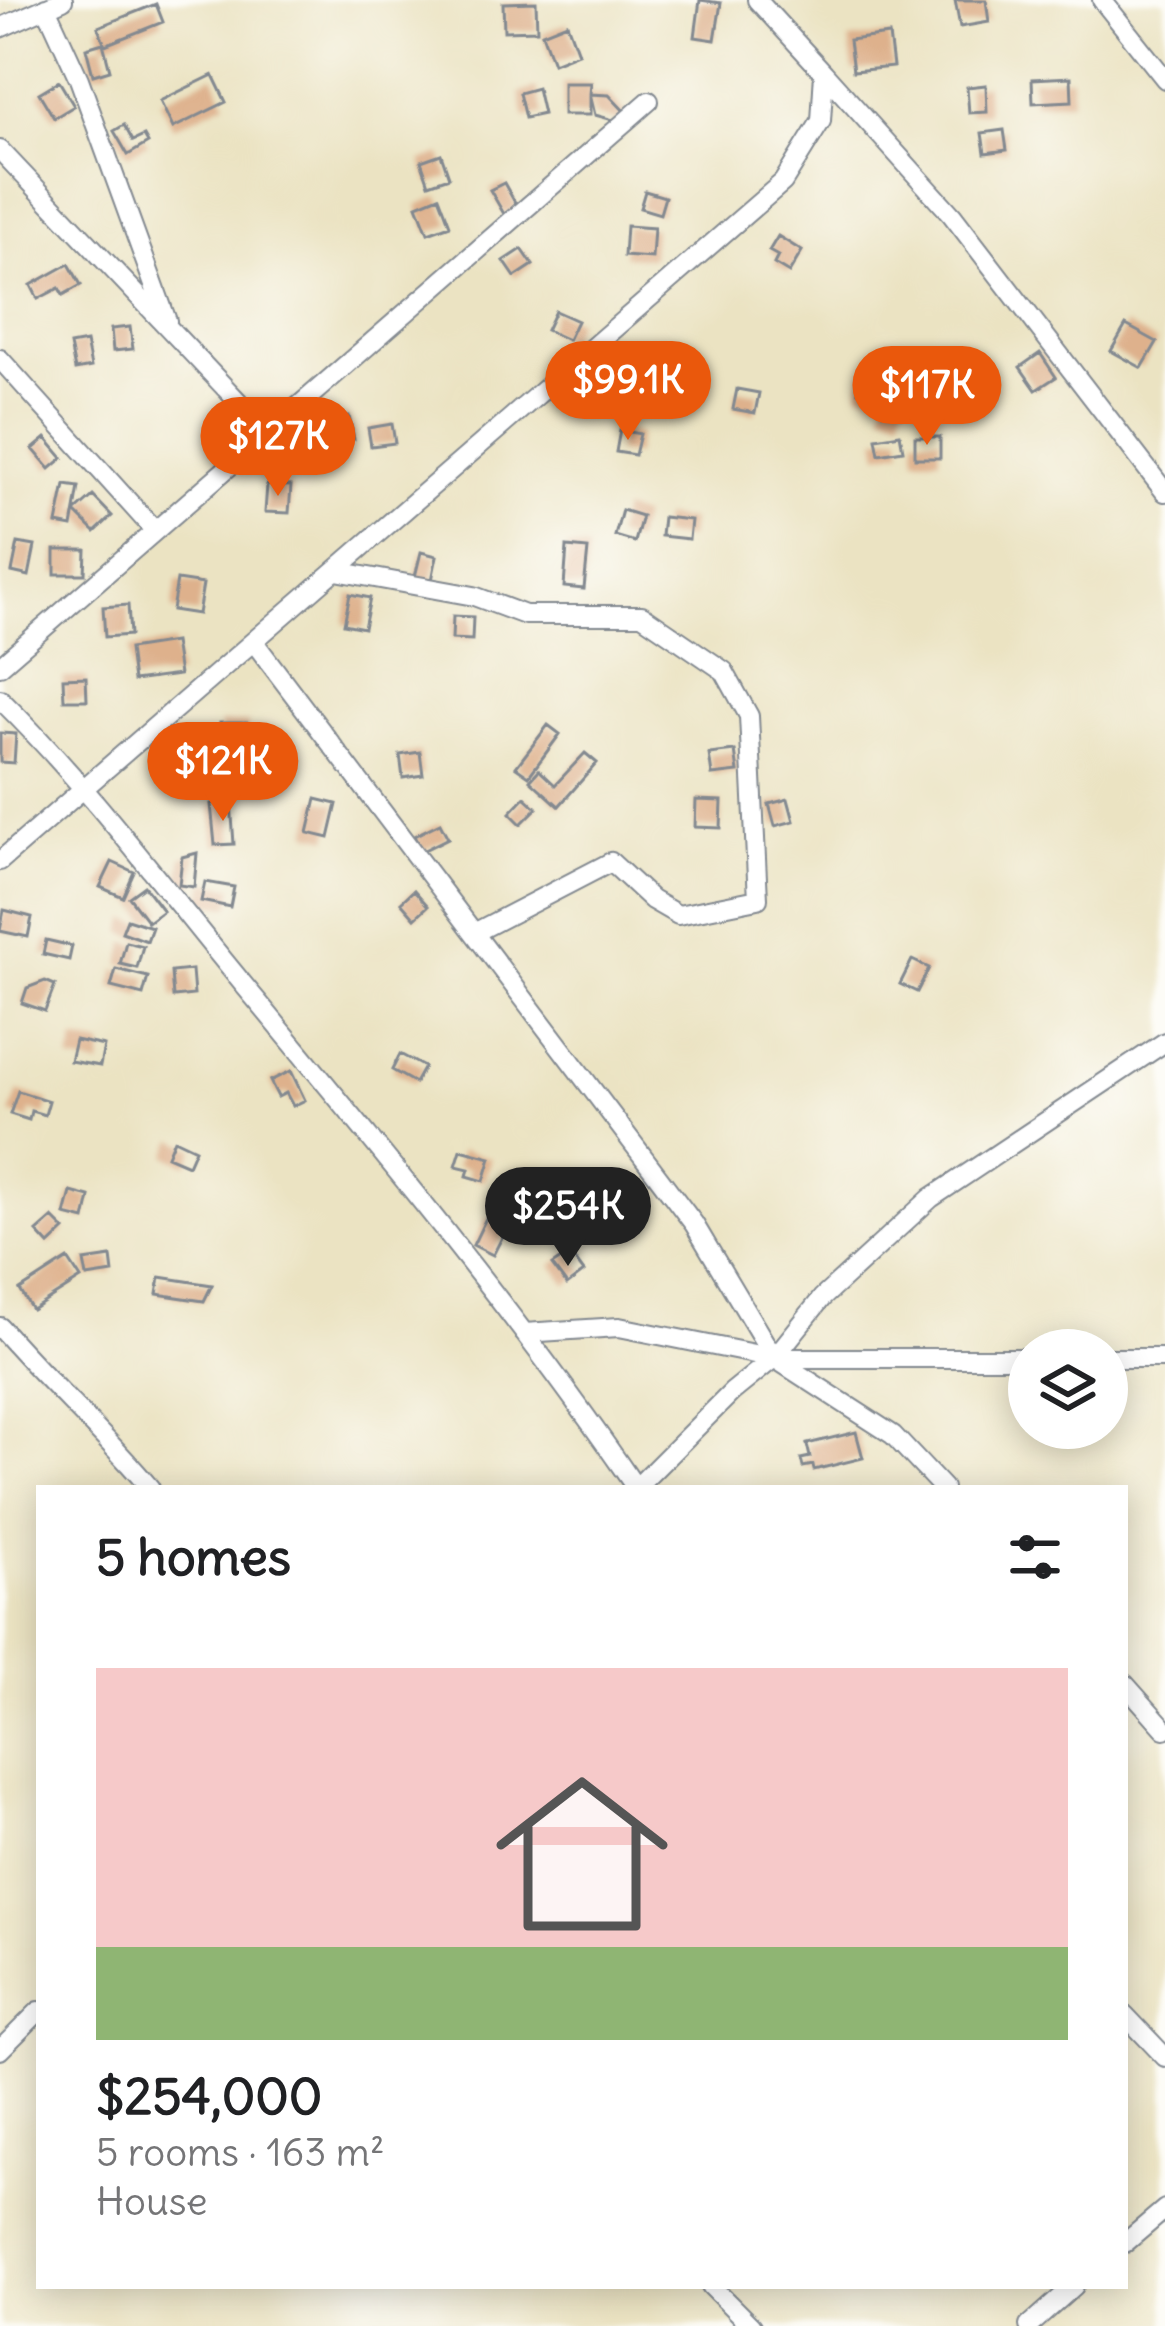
<!DOCTYPE html>
<meta charset="utf-8">
<style>
:root{--surface:#fff;--page:#f6f6f6;--text:#202124;--muted:#757577;--line:#e0e0e0;--accent:#ea580c}
body{margin:0;font-family:Delius,sans-serif;background:var(--page);color:var(--text);height:100vh;display:flex;flex-direction:column;font-size:45px;white-space:nowrap}
*{box-sizing:border-box;margin:0}
p{font-size:39px;color:var(--muted)}
.icon{flex:none;width:66px;height:66px;fill:none;stroke:currentColor;stroke-width:2;stroke-linecap:round;stroke-linejoin:round}
.map{position:relative;flex:1;overflow:hidden}
.side{position:absolute;left:36px;top:1485px;width:1092px;height:804px;display:flex;flex-direction:column;background:var(--surface);border-radius:0px;box-shadow:0 6px 30px #0003}
.side>*{flex:none}
.fabs{position:absolute;left:1008px;top:1329px;display:grid;gap:24px}
.fabs a{display:grid;place-items:center;width:120px;height:120px;border-radius:50%;background:var(--surface);box-shadow:0 6px 30px #0003;font-size:60px}
.price{position:absolute;translate:-50% -102px;padding:0 27px;border-radius:42px;background:var(--accent);color:#fff;font-size:39px;line-height:78px;filter:drop-shadow(0 3px 6px #0008)}
.price::after{content:'';position:absolute;left:50%;top:72px;width:36px;height:27px;margin-left:-18px;background:inherit;clip-path:polygon(0 0,100% 0,50% 100%)}
.price.active{background:#222;color:#fff}
ul{padding:0;list-style:none}
li{display:grid;align-content:center;gap:24px;height:636px;padding:0 60px}
li+li{border-top:3px solid var(--line)}
li span{display:grid;place-items:center;height:372px;border-radius:0px;color:#555}
li>.icon{margin-inline-start:auto}
span .icon{width:216px;height:216px;fill:#fffc;stroke-width:1}
li b{font-size:51px}
h2{display:flex;justify-content:space-between;align-items:center;height:144px;padding:0 60px;font-size:51px}
.map>svg:first-child{display:block}
.building{fill:#deb18c}
.lines{fill:none;stroke-linecap:round;stroke-linejoin:round}
.street-casing{stroke:#838990;stroke-width:22}
.street{stroke:#fff;stroke-width:18}
</style>
<div class="map">
<svg width="1165" height="2326" viewBox="0 0 1165 2326">
<rect width="100%" height="100%" fill="#fdfcf7"/>
<filter id="ink" filterUnits="userSpaceOnUse"><feTurbulence type="fractalNoise" baseFrequency=".00833" numOctaves="2"/><feDisplacementMap in="SourceGraphic" scale="24" xChannelSelector="R" yChannelSelector="G"/><feConvolveMatrix kernelMatrix="1 2 1 2 8 2 1 2 1" color-interpolation-filters="sRGB"/></filter>
<filter id="wash" filterUnits="userSpaceOnUse"><feTurbulence type="fractalNoise" baseFrequency=".004" numOctaves="4" result="noise"/><feDisplacementMap in="SourceGraphic" scale="48" xChannelSelector="R" yChannelSelector="G"/><feGaussianBlur stdDeviation="2.7" result="paint"/><feColorMatrix in="noise" values="0 0 0 0 0 0 0 0 0 0 0 0 0 0 0 0 0 1.4 0 .05"/><feComposite in="paint" operator="in"/></filter>
<g filter="url(#wash)">
<rect width="100%" height="100%" fill="#ebe3c2"/>
<g id="blocks">
<!-- building -->
<path class="building" d="M700,0l21,3 -6,37 -20,-3z
M955,0h31l3,22 -29,5z
M536,2l1,28 -33,1 -1,-28z
M156,4l7,18 -58,23 -7,-18z
M567,23l11,30 -25,10 -11,-30z
M889,35l4,32 -40,4 -4,-31z
M103,43l7,27 -17,5 -7,-27z
M213,75l13,27 -53,26 -13,-27z
M1071,77l1,24 -39,2 -1,-24z
M59,81l15,25 -20,12 -15,-25z
M563,83h28l-1,11 19,1 17,18 -9,8 -22,-6 -5,-21v21h-27z
M986,85l1,27 -18,1 -2,-26z
M537,88l6,26 -18,4 -6,-25z
M124,125l9,16 11,-5 4,7 -20,12 -14,-24z
M1004,130l3,20 -22,3 -3,-20z
M441,154l8,23 -20,7 -8,-23z
M504,183l13,23 -13,8 -14,-24z
M645,191l20,6 -5,17 -20,-6z
M439,196l11,29 -22,8 -11,-28z
M626,226l28,2 -2,30 -28,-2z
M778,236l24,15 -13,22 -15,-9 4,-8 -9,-5z
M522,249l11,16 -18,12 -11,-16z
M69,264l12,21 -18,10 -4,-7 -21,11 -7,-14z
M555,311l22,10 -9,19 -22,-10z
M1126,325l31,17 -15,26 -31,-17z
M130,327l3,22 -20,2 -2,-22z
M86,342l5,25 -16,3 -5,-25z
M1040,353l16,24 -20,13 -16,-23z
M632,357l21,2 -1,22 -22,-2z
M864,369l24,6 -6,23 -24,-6z
M888,386l19,5 -6,26 -19,-5z
M737,389l22,4 -4,20 -22,-4z
M349,416l5,23 -20,4 -4,-23z
M392,424l3,19 -24,3 -3,-18z
M320,425l3,17 -25,6 -4,-17z
M233,427l11,11 -24,21 -10,-11z
M620,430l20,4 -5,21 -19,-3z
M900,434l3,16 -24,4 -3,-16z
M915,437h25v21h-25z
M46,438l17,20 -13,11 -17,-20z
M65,485l14,2 -7,40 -15,-3z
M267,485l24,1 -2,27 -24,-1z
M93,496l19,20 -17,16 -20,-20z
M622,510l20,6 -7,26 -20,-6z
M663,517l28,3 -2,19 -28,-3z
M18,543l17,3 -6,30 -17,-4z
M567,547l21,2 -4,40 -20,-2z
M55,550h31l-1,24h-30z
M421,552l16,4 -6,29 -17,-4z
M177,580l26,4 -5,30 -26,-4z
M350,594l20,4 -6,30 -20,-4z
M128,605l2,30 -25,2 -2,-30z
M453,616l20,1 -1,23 -20,-1z
M174,642l5,33 -46,6 -4,-32z
M86,677l1,23h-23l-1,-22z
M220,723h28v20l-29,-1z
M548,725l12,9 -31,42 -13,-9z
M0,733l16,1 -2,29 -14,-1z
M735,751l3,21 -26,3 -3,-21z
M420,752l3,23 -20,3 -3,-23z
M585,753l12,10 -38,43 -29,-26 9,-10 16,15z
M210,768l4,18 -21,5 -4,-19z
M525,797l12,11 -16,16 -11,-11z
M316,799l21,5 -8,34 -21,-5z
M788,799l6,22 -19,5 -6,-22z
M696,800l26,1 -1,27 -26,-1z
M231,802l3,42 -19,1 -4,-41z
M440,823l8,15 -26,13 -8,-15z
M197,853l-3,34 -15,-2 3,-28z
M112,862l22,10 -11,25 -23,-10z
M205,882l29,5 -4,20 -29,-6z
M144,886l19,25 -15,11 -19,-25z
M414,890l14,16 -13,12 -14,-16z
M4,910l28,7 -4,20 -28,-6z
M127,919l25,8 -5,14 -25,-9z
M46,940l26,6 -3,14 -26,-6z
M126,942l17,4 -6,22 -17,-4z
M912,960l17,8 -12,24 -17,-8z
M116,969l32,8 -5,18 -32,-8z
M192,970l2,25 -21,2 -2,-25z
M45,981l10,4 -10,26 -23,-8 5,-15z
M75,1040l29,6 -4,20 -30,-5z
M400,1054l24,13 -9,16 -23,-13z
M291,1071l14,29 -12,6 -7,-13 -8,4 -8,-16z
M18,1091l31,10 -4,14 -14,-4 -2,9 -19,-6z
M174,1139l21,10 -7,16 -21,-9z
M461,1150l30,8 -7,23 -17,-5 2,-7 -13,-3z
M71,1192l19,5 -5,23 -20,-5z
M53,1218l12,12 -16,15 -12,-13z
M486,1218l21,10 -14,27 -20,-10z
M570,1253l14,19 -17,13 -15,-20z
M111,1257l2,16 -26,4 -3,-16z
M68,1259l13,20 -49,31 -12,-20z
M160,1277l52,8 -8,16 -47,-7z
M856,1432l7,26 -49,12 -1,-5 -10,2 -2,-8 9,-2 -3,-13z"/>
</g>
</g>
<g filter="url(#ink)">
<use href="#blocks" fill-opacity="0" stroke="#838990" stroke-width="3"/>
<g class="lines">
<defs>
<path id="street" d="M1102,0l63,79
M46,7l33,72 88,242
M0,28l63,-28
M824,73l128,142 213,277
M0,150l268,283
M0,359l155,172
M336,571l138,25 51,19h117l82,56 25,45 9,183 -80,16 -26,-15 -41,-38 -137,71
M254,642l440,582 80,134 119,77 50,53
M0,666l649,-565
M0,699c87,85 165,191 243,285 136,164 273,328 393,504
M0,861l783,-679 38,-61 3,-48 -67,-73
M0,1327c48,56 103,105 150,161
M524,1333l95,-6 155,31h255
M1107,1358h58
M636,1488l96,-96 42,-34 48,-60 109,-100 234,-156
M1125,1684l40,45
M1125,2015l40,42
M0,2050l39,-39
M1125,2243l40,-34
M711,2286l40,40
M1029,2326l45,-40"/>
</defs>
<!-- street casing -->
<use href="#street" class="street-casing"/>
<!-- street -->
<use href="#street" class="street"/>
</g>
</g>
</svg>
<div class="fabs">
<a><svg class="icon" aria-label="layers" viewBox="0 0 24 24"><path d="M12 4l9 5-9 5-9-5zM3 14l9 5 9-5"/></svg></a>
</div>
<b class="price" style="left:628px;top:443px">$99.1K</b>
<b class="price" style="left:927px;top:448px">$117K</b>
<b class="price" style="left:278px;top:499px">$127K</b>
<b class="price" style="left:223px;top:824px">$121K</b>
<b class="price active" style="left:568px;top:1269px">$254K</b>
<section class="side">
<h2>5 homes<svg class="icon" aria-label="filters" viewBox="0 0 24 24"><path d="M4 7h16M4 17h16"/><circle cx="9" cy="7" r="2"/><circle cx="15" cy="17" r="2"/></svg></h2>
<ul>
<li><span style="background:linear-gradient(#f6c9c9 75%,#8fb573 0)"><svg class="icon" aria-label="home" viewBox="0 0 24 24"><path d="M3 11l9-7 9 7M6 9v11h12V9"/></svg></span><div><b>$254,000</b><p>5 rooms · 163 m²</p><p>House</p></div></li>
</ul>
</section>
</div>
